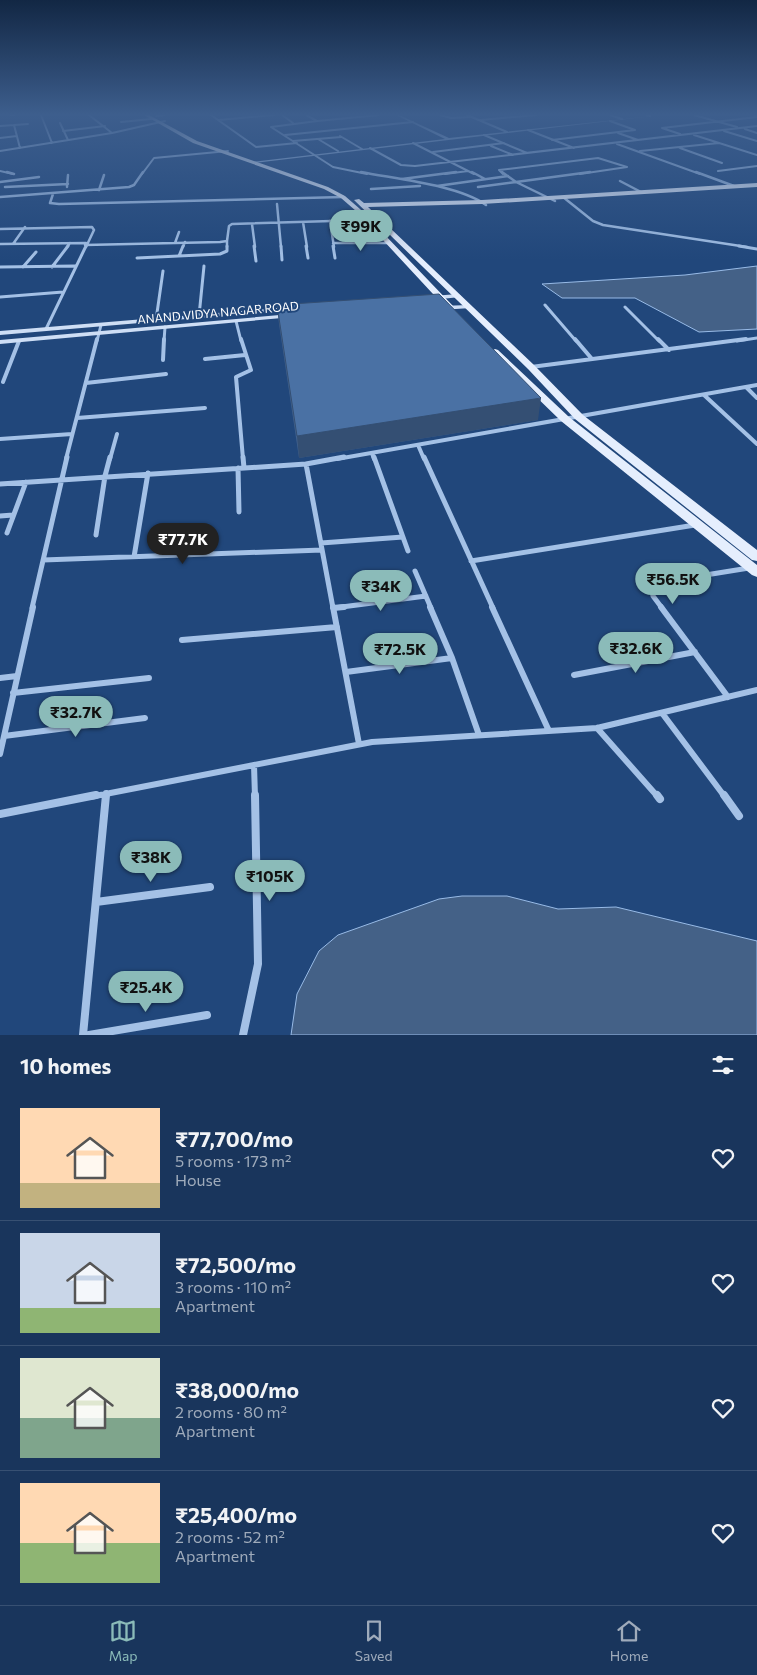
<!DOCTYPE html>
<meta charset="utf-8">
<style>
:root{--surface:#19355c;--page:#223d62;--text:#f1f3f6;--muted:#9fabbb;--line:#375072;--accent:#8bbbb9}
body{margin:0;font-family:Commissioner,sans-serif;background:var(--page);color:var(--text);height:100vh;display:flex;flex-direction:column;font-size:19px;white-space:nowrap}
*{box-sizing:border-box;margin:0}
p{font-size:16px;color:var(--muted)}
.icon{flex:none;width:28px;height:28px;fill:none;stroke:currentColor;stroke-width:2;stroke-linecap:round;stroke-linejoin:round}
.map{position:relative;height:1035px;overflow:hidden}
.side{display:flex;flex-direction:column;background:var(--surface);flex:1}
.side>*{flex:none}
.price{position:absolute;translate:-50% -42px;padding:0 11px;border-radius:18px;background:var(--accent);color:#111;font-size:16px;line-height:32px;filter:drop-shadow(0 1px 2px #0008)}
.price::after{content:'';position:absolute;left:50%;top:30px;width:15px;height:11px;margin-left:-8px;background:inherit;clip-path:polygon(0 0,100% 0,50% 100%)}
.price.on{background:#222;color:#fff}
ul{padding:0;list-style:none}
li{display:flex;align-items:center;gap:15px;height:125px;padding:0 20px}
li+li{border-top:1px solid var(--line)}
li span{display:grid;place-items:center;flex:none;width:140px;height:100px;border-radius:0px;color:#555}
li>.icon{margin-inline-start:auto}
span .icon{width:60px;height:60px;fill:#fffc;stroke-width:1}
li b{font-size:21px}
h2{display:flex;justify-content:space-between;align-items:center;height:60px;padding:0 20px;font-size:21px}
.dock{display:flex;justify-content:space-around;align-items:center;height:70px;border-top:1px solid var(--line);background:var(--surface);font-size:14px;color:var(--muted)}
.dock a{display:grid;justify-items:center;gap:2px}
.dock .on{color:var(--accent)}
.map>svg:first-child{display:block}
.water{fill:#446187;stroke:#98bbe7}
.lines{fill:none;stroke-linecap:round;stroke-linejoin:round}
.minor-far6{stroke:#a4c1e6;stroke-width:2}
.minor-far5{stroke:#a4c1e6;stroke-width:2.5}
.minor-far4{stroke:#a4c1e6;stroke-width:3}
.minor-far3{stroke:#a4c1e6;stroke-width:4}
.minor-far2{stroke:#a4c1e6;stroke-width:5}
.minor-far1{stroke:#a4c1e6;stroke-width:6}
.minor{stroke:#a4c1e6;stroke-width:8}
.tertiary{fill:#a4c1e6;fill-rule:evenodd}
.secondary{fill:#cedef5;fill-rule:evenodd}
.primary{fill:#e5eefd;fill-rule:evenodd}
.wall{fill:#40618d}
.shaded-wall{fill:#344f73}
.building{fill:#4a71a4;stroke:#344f73}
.labels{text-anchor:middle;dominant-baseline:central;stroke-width:4;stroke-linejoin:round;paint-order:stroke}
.far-street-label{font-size:12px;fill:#fff;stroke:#21477b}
</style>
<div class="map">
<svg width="757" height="1035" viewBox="0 0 757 1035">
<rect width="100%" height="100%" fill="#21477b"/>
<!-- water -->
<path class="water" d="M757,266v63l-58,3 -64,-34h-73l-20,-14 143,-9z
M462,896h45l51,13 58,-2 141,34v94h-466l6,-41 22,-43 19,-16 101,-36z"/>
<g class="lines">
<!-- minor-far6 -->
<path class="minor-far6" d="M11,115h4
M41,115l11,28
M89,115l23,18
M211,115l45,32 41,-4
M282,115l11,8
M306,115l11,6 62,-6
M440,115l11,3 18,-1
M467,115l40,17
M610,115l12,4
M646,115l4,1
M694,115l43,12
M156,116l8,-1
M218,120l56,-5
M480,120l56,-5
M317,121l-46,6 62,40 34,7
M121,122l30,-3
M60,123l8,17
M14,125l6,23
M0,126l28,-2
M745,129l12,4
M528,130l46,18
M63,131l42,-5
M724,131l33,10
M618,133l20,7
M680,134l-18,-6 95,-11
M285,135l128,-13
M484,135l43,18
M694,135l63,20
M340,136l22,13
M0,138l17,-2
M318,139l20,12
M552,140l83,-10 -25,-9
M293,141l48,-4
M413,143l61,31
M617,144l83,30
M491,146l22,9
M370,148l31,17 14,1 342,-40
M680,148l42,15
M0,151l112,-18 53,-12
M640,151l79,-8
M433,152l71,-9
M0,171l13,3
M718,171l39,-5
M142,174l12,-16 74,-7
M445,174l23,-3
M503,174l-4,-4 99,-12 29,9 -47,7"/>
<!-- minor-far5 -->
<path class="minor-far5" d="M7,172l7,2
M361,172c35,7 97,13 125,33
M472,172l13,7
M502,172l14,10
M696,172l38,14
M402,179l54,-7
M620,181l21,11
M0,182l39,-5
M516,182l39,19
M516,182l74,-10
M437,186l71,-10
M5,187l63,-3
M67,187l1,-12
M478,187l38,-5
M371,189l49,-3
M99,190l5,-15
M53,194l-3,9 9,1 284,-7
M0,197l129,-10 5,-2 9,-13
M563,197l30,24 10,4 144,22
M277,204l4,43
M330,221l4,26
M303,222l4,25
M252,224l3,23
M0,229l92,-2 2,3 -8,17
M227,241v6
M175,243l4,-11
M333,243h55
M0,244l86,-1
M13,244l12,-17
M85,245l135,-3 7,-1 2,-15 3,-2 134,-4
M67,247l3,-4
M183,247l2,-5"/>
<!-- minor-far4 -->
<path class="minor-far4" d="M254,246l2,15
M281,246l1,14
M306,246l2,12
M333,246l2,12
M739,246l18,3
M179,256l4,-10
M137,258l83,-4 7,-3v-5
M0,267l75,-1
M23,267l13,-15
M52,267l16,-21
M0,297l63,-5
M545,305l31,36
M625,307l34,34
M199,316l5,-50
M156,320l7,-49
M236,321l5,20
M46,329l40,-83
M97,341l4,-16
M164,341l1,-14
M737,341l20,-3"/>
<!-- minor-far3 -->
<path class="minor-far3" d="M241,339l10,31 -15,7 7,82
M575,339l17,20
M658,339l11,11
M205,359l40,-4
M163,360l1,-21
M531,367l215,-28
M3,382l16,-41
M86,383l80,-9
M746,387l11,11
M704,395l53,49
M77,418l128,-10
M0,439l72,-5
M418,445l6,14
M372,453l2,6
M66,459l31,-120
M110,459l7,-25
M337,459l420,-74"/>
<!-- minor-far2 -->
<path class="minor-far2" d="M243,457l1,11
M374,457l34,94
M424,457l69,151
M306,464l27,144
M238,468l1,44
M0,484l306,-20 38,-7
M0,516l13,-1
M7,533l19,-51
M96,535l9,-59 5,-19
M321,543l82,-6
M134,557l14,-84
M43,560l279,-10
M471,561l224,-36
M415,571l16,37
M32,608l35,-151
M334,608l92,-12
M662,608l-9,-12 -2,-8 5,-5 93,-15"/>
<!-- minor-far1 -->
<path class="minor-far1" d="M333,607l26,137
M430,607l22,51 27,77
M492,607l57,124
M661,607l67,90
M333,608l11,-1
M182,640l155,-13
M346,672l106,-14
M574,675l121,-23
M0,678l17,-2
M13,693l136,-15
M662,713l63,84
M597,728l61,69
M4,736l141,-18
M0,754l33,-147
M254,765l1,32
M90,797l282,-55 225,-14 160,-38
M106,797v-4"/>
<!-- minor -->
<path class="minor" d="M657,795l3,4
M724,795l15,21
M0,814l96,-19
M96,902l114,-15
M83,1035l23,-240
M89,1035l118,-20
M243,1035l15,-71 -3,-169"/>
<!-- tertiary -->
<path class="tertiary" d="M396,115h3l50,23 212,-23 -408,48 -2,-1 194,-23z
M753,115h4v1h-3z"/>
<!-- secondary -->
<path class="secondary" d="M458,294l3,2 -1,1 -28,3 -3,-2 3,-2z
M469,305l3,2 -1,1 -31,2 -3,-2 3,-2z
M290,307l3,2 -1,1 -292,25v-4z
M291,314l3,2 -1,1 -293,27v-4z"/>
<!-- primary -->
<path class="primary" d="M144,115h5l48,26 131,46 17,9 15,13 93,97 -7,2 -90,-97 -15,-13 -17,-9 -131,-46z
M757,183v4l-275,17 -114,3 166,158 49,50 174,135v11l-5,-1 -177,-141 -47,-50 -174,-169 5,-1 5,4 118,-3z
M495,349l3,1 71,67 188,148v12l-5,-2 -191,-154 -69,-67 -2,-2z"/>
</g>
<!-- wall -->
<path class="wall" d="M277,305l261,115 -239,38 -20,-134z"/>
<!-- shaded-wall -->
<path class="shaded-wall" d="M541,398l-3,22 -239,38 -2,-22z"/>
<!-- building -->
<path class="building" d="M439,294l102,104 -244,38 -20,-131z"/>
<!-- sky -->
<linearGradient id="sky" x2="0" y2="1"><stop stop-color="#122744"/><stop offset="0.44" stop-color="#3d5e8d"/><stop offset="1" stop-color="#3d5e8d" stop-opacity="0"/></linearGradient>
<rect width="757" height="260" fill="url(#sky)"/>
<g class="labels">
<!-- far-street labels -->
<g class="far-street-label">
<text transform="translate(218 312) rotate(-5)">ANAND VIDYA NAGAR ROAD</text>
</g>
</g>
</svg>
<b class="price" style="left:361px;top:252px">₹99K</b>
<b class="price on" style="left:183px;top:565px">₹77.7K</b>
<b class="price" style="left:673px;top:605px">₹56.5K</b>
<b class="price" style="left:381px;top:612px">₹34K</b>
<b class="price" style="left:636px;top:674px">₹32.6K</b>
<b class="price" style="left:400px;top:675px">₹72.5K</b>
<b class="price" style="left:76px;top:738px">₹32.7K</b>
<b class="price" style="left:151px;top:883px">₹38K</b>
<b class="price" style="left:270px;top:902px">₹105K</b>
<b class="price" style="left:146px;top:1013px">₹25.4K</b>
</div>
<section class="side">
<h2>10 homes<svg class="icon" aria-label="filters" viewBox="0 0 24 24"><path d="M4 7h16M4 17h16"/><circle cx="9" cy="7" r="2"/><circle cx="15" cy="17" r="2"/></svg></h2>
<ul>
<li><span style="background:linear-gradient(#ffd9b3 75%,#c2b280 0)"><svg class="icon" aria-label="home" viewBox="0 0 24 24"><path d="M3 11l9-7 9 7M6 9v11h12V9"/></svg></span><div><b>₹77,700/mo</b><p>5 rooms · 173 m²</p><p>House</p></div><svg class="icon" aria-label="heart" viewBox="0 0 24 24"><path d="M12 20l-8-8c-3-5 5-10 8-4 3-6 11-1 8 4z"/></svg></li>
<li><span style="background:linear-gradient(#c9d6e8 75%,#8fb573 0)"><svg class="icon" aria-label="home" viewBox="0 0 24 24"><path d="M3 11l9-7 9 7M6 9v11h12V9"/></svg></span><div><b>₹72,500/mo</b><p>3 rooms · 110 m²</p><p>Apartment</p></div><svg class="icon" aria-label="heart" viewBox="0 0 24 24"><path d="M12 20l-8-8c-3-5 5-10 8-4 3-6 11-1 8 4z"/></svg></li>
<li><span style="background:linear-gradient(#dfe7d0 60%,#7fa58c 0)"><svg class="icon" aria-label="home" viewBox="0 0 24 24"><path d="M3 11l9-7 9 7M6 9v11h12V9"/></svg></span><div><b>₹38,000/mo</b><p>2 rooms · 80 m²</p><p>Apartment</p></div><svg class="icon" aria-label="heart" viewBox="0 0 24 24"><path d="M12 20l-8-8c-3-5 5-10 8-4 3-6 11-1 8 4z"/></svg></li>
<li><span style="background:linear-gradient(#ffd9b3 60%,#8fb573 0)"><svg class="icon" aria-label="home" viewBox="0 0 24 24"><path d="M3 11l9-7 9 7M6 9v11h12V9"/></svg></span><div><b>₹25,400/mo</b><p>2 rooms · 52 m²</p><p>Apartment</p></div><svg class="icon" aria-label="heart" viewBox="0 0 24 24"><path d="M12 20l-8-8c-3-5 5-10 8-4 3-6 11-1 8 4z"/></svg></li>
</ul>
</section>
<nav class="dock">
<a class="on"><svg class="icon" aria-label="map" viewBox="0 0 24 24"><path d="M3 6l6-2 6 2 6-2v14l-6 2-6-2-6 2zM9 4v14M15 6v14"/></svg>Map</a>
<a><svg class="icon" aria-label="saved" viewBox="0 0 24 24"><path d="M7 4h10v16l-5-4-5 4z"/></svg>Saved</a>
<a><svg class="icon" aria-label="home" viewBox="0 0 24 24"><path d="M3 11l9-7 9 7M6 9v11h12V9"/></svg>Home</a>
</nav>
